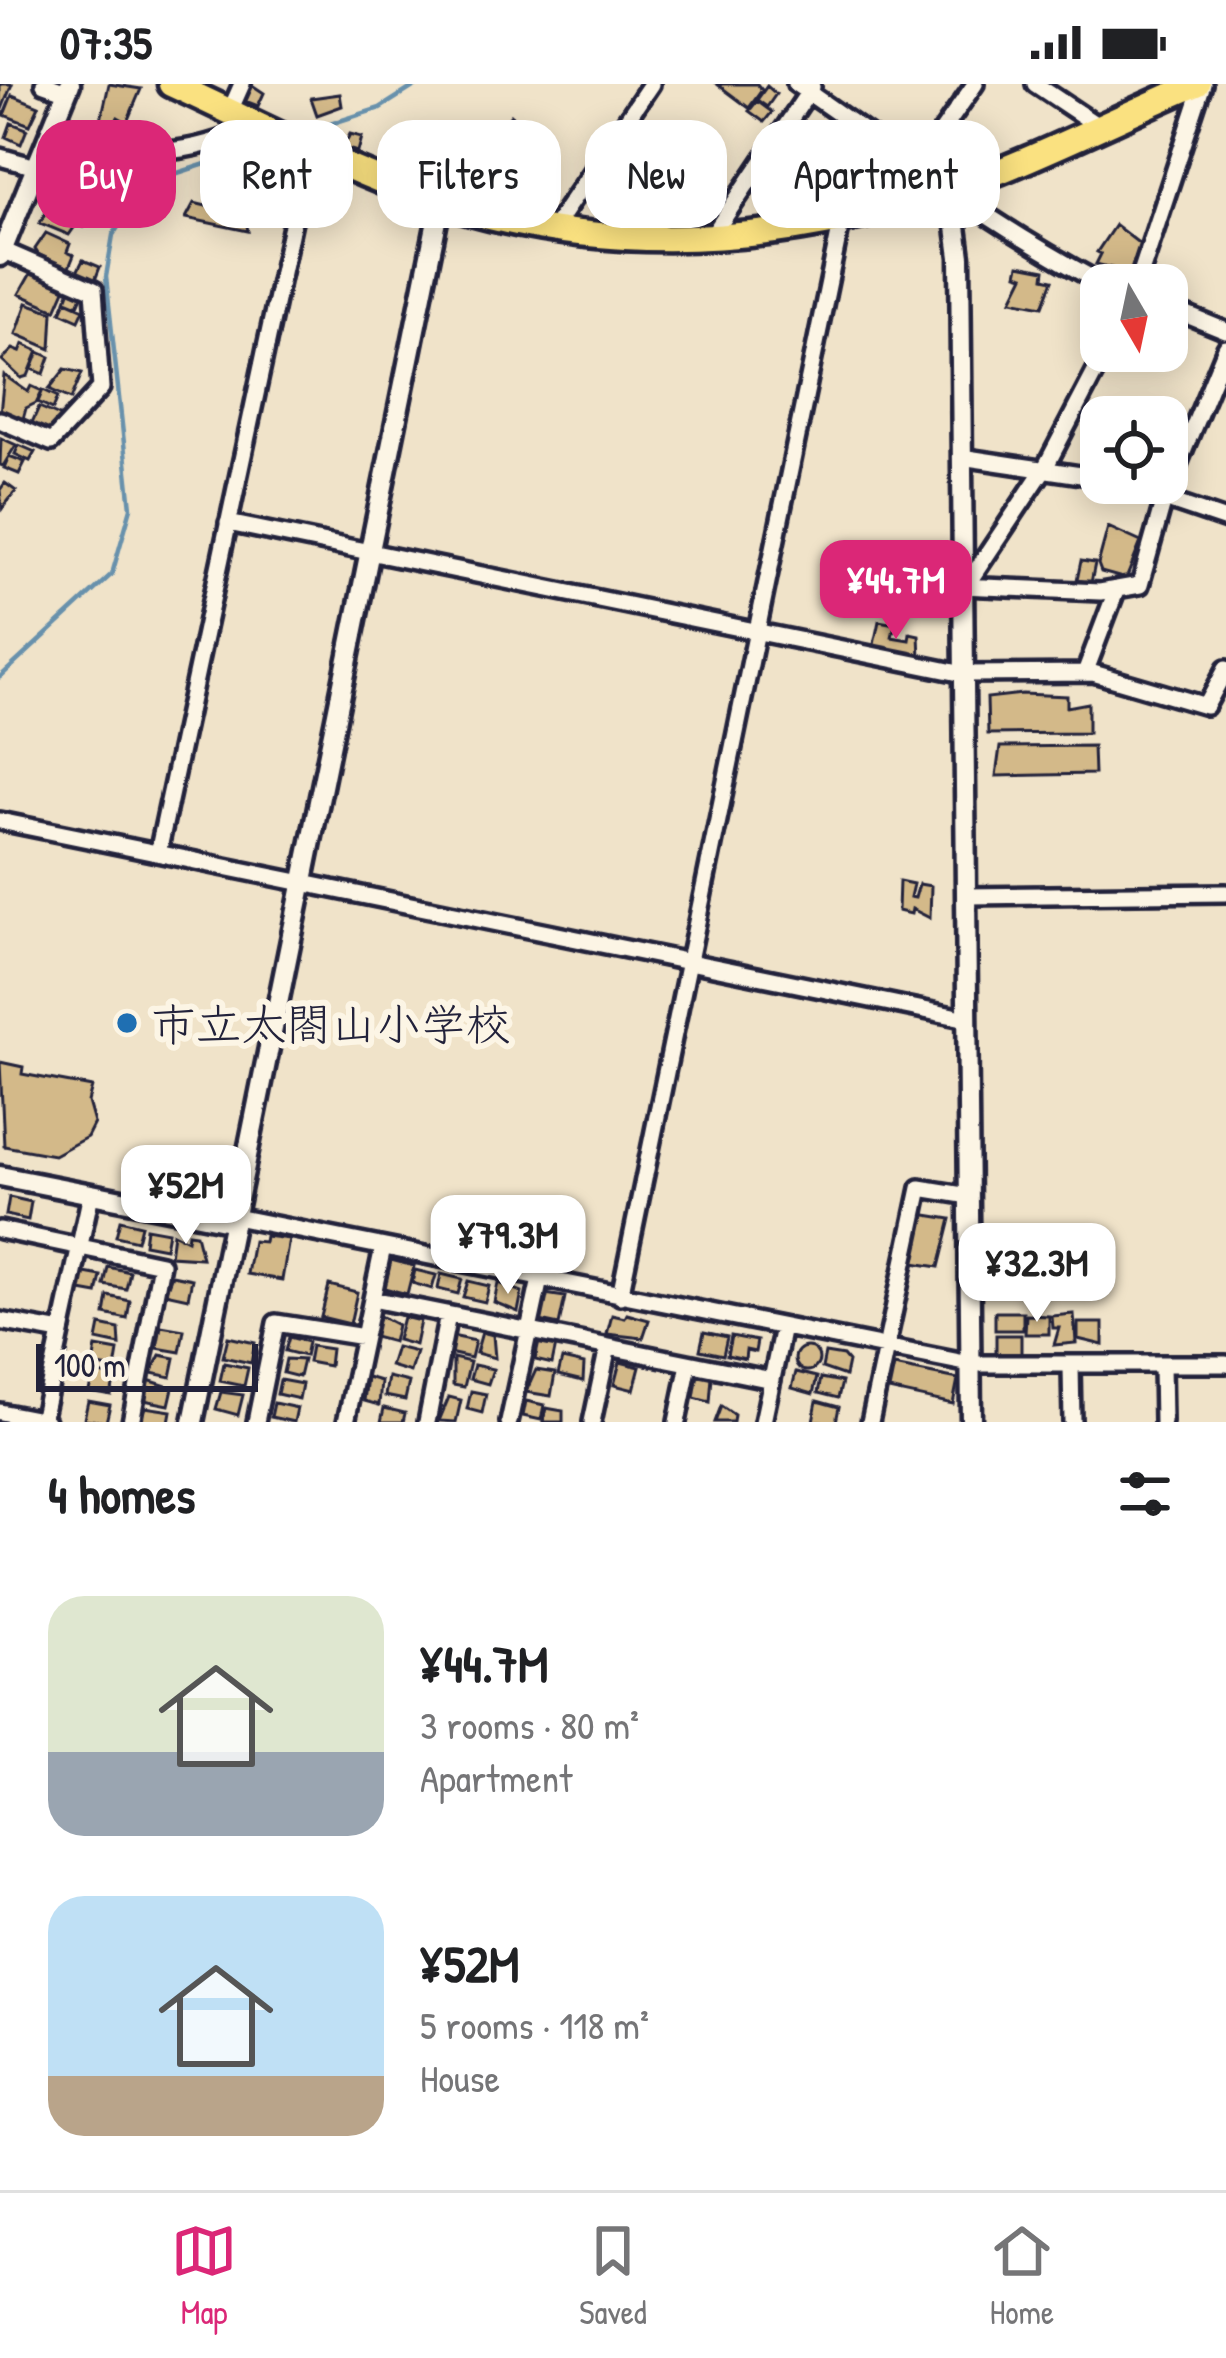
<!DOCTYPE html>
<meta charset="utf-8">
<style>
:root{--surface:#fff;--page:#f2f2f2;--text:#202124;--muted:#757577;--line:#e0e0e0;--accent:#db2777}
body{margin:0;font-family:"Patrick Hand","Klee One",sans-serif;background:var(--page);color:var(--text);height:100vh;display:flex;flex-direction:column;font-size:45px;white-space:nowrap}
*{box-sizing:border-box;margin:0}
p{font-size:39px;color:var(--muted)}
.icon{flex:none;width:66px;height:66px;fill:none;stroke:currentColor;stroke-width:2;stroke-linecap:round;stroke-linejoin:round}
.map{position:relative;height:1338px;overflow:hidden}
.panel{display:flex;flex-direction:column;background:var(--surface);flex:1}
.panel>*{flex:none}
.guide{position:absolute;left:36px;top:36px;width:1155px;height:108px;display:flex;gap:24px}
.needle{width:78px;rotate:171deg}
.buttons{position:absolute;left:1080px;top:180px;display:grid;gap:24px}
.buttons a{display:grid;place-items:center;width:108px;height:108px;border-radius:24px;background:var(--surface);box-shadow:0 6px 30px #0003;font-size:60px}
.scale{position:absolute;left:36px;bottom:30px;width:222px;box-sizing:border-box;padding-left:12px;border:6px solid #22223b;border-top:0;font-size:33px;line-height:42px;white-space:nowrap;color:#22223b;-webkit-text-stroke:9px #fcf5e5;paint-order:stroke}
.price{position:absolute;translate:-50% -102px;padding:0 27px;border-radius:24px;background:#fff;color:#222;font-size:39px;line-height:78px;filter:drop-shadow(0 3px 6px #0008)}
.price::after{content:'';position:absolute;left:50%;top:72px;width:36px;height:27px;margin-left:-18px;background:inherit;clip-path:polygon(0 0,100% 0,50% 100%)}
.price.on{background:var(--accent);color:#fff}
ul{padding:0;list-style:none}
li{display:flex;align-items:center;gap:36px;height:300px;padding:0 48px}
li span{display:grid;place-items:center;flex:none;width:336px;height:240px;border-radius:36px;color:#555}
li>.icon{margin-inline-start:auto}
span .icon{width:144px;height:144px;fill:#fffc;stroke-width:1}
li b{font-size:51px}
h2{display:flex;justify-content:space-between;align-items:center;height:144px;padding:0 48px;font-size:51px}
.pill{padding:0 42px;border-radius:36px;background:var(--surface);box-shadow:0 6px 30px #0003;font-size:42px;line-height:108px}
.pill.on{background:var(--accent);color:#fff}
.status{display:flex;justify-content:space-between;align-items:center;height:84px;padding:0 60px;background:var(--surface);direction:ltr}
.status svg{height:33px;fill:currentColor}
.tabs{display:flex;justify-content:space-around;align-items:center;height:168px;border-top:3px solid var(--line);background:var(--surface);font-size:33px;color:var(--muted)}
.tabs a{display:grid;justify-items:center;gap:6px}
.tabs .on{color:var(--accent)}
.map>svg:first-child{display:block}
.lines{fill:none;stroke-linecap:round;stroke-linejoin:round}
.stream{stroke:#6791ac;stroke-width:4.5}
.building{fill:#d3b989;stroke:#22223b;stroke-width:3}
.minor-casing{stroke:#22223b;stroke-width:24}
.tertiary-casing{stroke:#22223b;stroke-width:27}
.primary-casing{stroke:#22223b;stroke-width:33}
.minor{stroke:#fcf5e5;stroke-width:15}
.tertiary{stroke:#fcf5e5;stroke-width:18}
.primary{stroke:#fae180;stroke-width:24}
.poi-dot{fill:#1f6fb2;stroke:#fcf5e5;stroke-width:4.5}
.labels{text-anchor:middle;dominant-baseline:central;stroke-width:12;stroke-linejoin:round;paint-order:stroke}
.poi-label{font-size:45px;fill:#22223b;stroke:#fcf5e5;text-anchor:start}
</style>
<div class="status"><b>07:35</b><svg viewBox="0 0 49 12"><path d="M0 12V9h3v3zM5 12V6h3v6zM10 12V3h3v9zM15 12V0h3v12zM26 1h20v11H26zM47 4h2v5h-2z"/></svg></div>
<div class="map">
<svg width="1226" height="1338" viewBox="0 0 1226 1338">
<rect width="100%" height="100%" fill="#f0e3c9"/>
<filter id="ink" filterUnits="userSpaceOnUse"><feTurbulence type="fractalNoise" baseFrequency=".00833" numOctaves="2"/><feDisplacementMap in="SourceGraphic" scale="24" xChannelSelector="R" yChannelSelector="G"/><feConvolveMatrix kernelMatrix="1 2 1 2 8 2 1 2 1" color-interpolation-filters="sRGB"/></filter>
<g filter="url(#ink)">
<g class="lines">
<!-- stream -->
<path class="stream" d="M302,49l78,-25 38,-24
M0,593l112,-103 19,-66 -25,-231 7,-42 23,-36 23,-20 115,-37"/>
</g>
<!-- building -->
<path class="building" d="M0,0h12l-12,30z
M109,0l32,5 -14,33 -9,-5 -4,8 -13,-5z
M717,0h40l5,6 -13,18z
M252,1l12,8 -6,13 -13,-5z
M767,2l9,8 -9,13 -10,-7z
M340,10l2,12 -25,9 -6,-17z
M12,11l27,11 -9,19 -26,-10z
M757,17l15,11 -8,10 -15,-11z
M511,31l13,9 -21,29 -15,-11z
M78,37l12,6 -5,12 -13,-6z
M11,39l16,6 -6,15 -15,-7z
M350,50l12,3 -4,15 -15,-4z
M633,51l18,13 -10,13 -15,-16z
M487,63l14,9 -20,29 -14,-10z
M64,68l13,3 -4,18 -13,-3z
M650,71l21,14 -8,11 -20,-14z
M623,72l20,13 -8,12 -22,-13z
M120,77l22,4 -4,19 -21,-4z
M86,81l15,4 -2,8 14,4 -3,13 -28,-6z
M606,81l32,23 -12,23 -19,-21 -9,12 -12,-8z
M676,86l23,22 -10,15 -25,-17z
M60,89l11,5 -4,18 -14,-6z
M55,109l14,5 -5,16 23,4 -4,9 -7,-2 -7,10 -29,-12z
M194,119l32,8 2,-8 15,3 5,25 -62,-13z
M667,122l25,17 -1,2h-37z
M1115,141l30,23 -14,25 -35,-9 5,-10 -4,-2z
M46,149l24,11 -3,8 7,3 -6,15 -30,-16 -3,-5z
M83,176l17,7 -5,13 -18,-8z
M1019,181l26,5 -1,8 9,2 -10,26 -31,-6 12,-24 -7,-2z
M1122,188l13,6 -3,7 -16,-2z
M31,189l35,14 -10,23 -37,-16z
M72,200l13,5 -7,16 -12,-5z
M66,217l18,8 -5,11 -18,-8z
M27,219l26,9 -2,37 -35,-15z
M23,260l15,7 -10,25 -7,2 -19,-18 11,-11 7,3z
M39,268l11,5 -6,17 -12,-5z
M65,285l17,4 -11,26 -22,-10z
M4,291l24,17 3,-6 11,5 -6,12 -10,5 -4,15 -22,-10z
M43,306l15,7 -5,12 -15,-7z
M39,323l25,11 -12,16 -21,-9z
M1,354l15,7 -13,21 -3,-1z
M19,361l16,7 -5,9 -15,-7z
M9,372l16,6 -6,12 -15,-6z
M5,399l11,8 -14,18 -2,-19z
M1108,443l33,15 -15,37 -25,-7 -3,-8z
M1081,477l14,2 -4,20 -14,-3z
M879,537l16,3 -3,13 17,3 1,-7 9,2 1,23 -47,-9z
M1022,610l45,2v11l21,-4v30l-100,1 -1,-36z
M1093,662l1,28 -98,2 4,-29z
M899,797l14,3 -3,13 5,1 4,-14 12,2 -1,32 -18,-9 -1,5 -13,-3z
M0,978l23,5 -1,7 70,13 -4,15 6,21 -7,14 -33,18 -50,-9z
M9,1113l22,5 -3,18 -22,-5z
M920,1130l31,5 -12,48 -26,-4z
M120,1136l21,5 -4,16 -21,-5z
M146,1144l22,4 -3,16 -21,-4z
M173,1149l14,7 1,-7 8,1 6,24 -32,-2z
M265,1152l24,3 -7,41 -35,-6 6,-33 11,1z
M391,1176l23,6 -7,28 -23,-6z
M108,1183l22,5 -4,17 -22,-4z
M415,1186l21,5 -4,14 -20,-6z
M79,1188l22,4 -4,18 -22,-4z
M441,1190l21,5 -4,15 -20,-5z
M172,1191l20,4 -4,19 -23,-5z
M468,1197l21,5 -4,16 -22,-5z
M498,1199l24,9 -4,20 -24,-10z
M329,1201l28,7 -7,32 -29,-7z
M545,1210l20,3 -6,28 -19,-4z
M108,1212l22,5 -3,18 -22,-5z
M995,1228h28v18h-28z
M376,1230l21,11 -4,17 -23,-6z
M627,1230l22,6 -6,18 -36,-4 5,-19 13,3z
M1074,1230l2,29 -22,2 5,-17h-6l-1,-12z
M1026,1231l23,1v18h-24z
M403,1233l17,4 -5,24 -18,-5z
M1078,1239h25v22l-25,-6z
M100,1241l19,4 1,16 -23,-5z
M161,1242l23,4 -4,22 -23,-4z
M482,1248l11,3 2,23 -19,-5z
M704,1248l23,5 -4,18 -23,-5z
M996,1251h25v19h-25z
M452,1252l23,5 -4,17 -22,-5z
M731,1252l26,5 -2,11 -9,-2 -1,9 -18,-4z
M228,1253l27,6 -4,20 -28,-6z
M289,1253l19,5 -3,14 -20,-5z
M539,1258l17,3 -4,19 -17,-4z
M311,1262l20,3 -2,17 -21,-4z
M795 1275a12 12 0 1 1 24 0a12 12 0 1 1-24 0Z
M96,1263l22,4 -3,18 -22,-4z
M396,1263l20,5 -6,20 -20,-6z
M825,1269l18,3 5,6 -3,14 -23,-8z
M160,1271l15,3 -4,19 -20,-4z
M453,1274l17,4 -6,25 -11,-2z
M286,1275l17,1 -4,17 -16,-4z
M562,1275l22,5 -1,17 -25,-6z
M620,1278l20,5 -6,23 -20,-5z
M224,1279l24,5 -4,18 -24,-5z
M474,1281l19,4 -5,15 -18,-5z
M894,1282l64,13 -5,25 -64,-14z
M536,1286l19,3 -4,23 -25,-4z
M796,1288l21,5 -4,17 -21,-6z
M93,1289l22,4 -4,18 -22,-4z
M698,1289l14,4 -2,25 -16,-4z
M367,1293l14,4 -2,24 -15,-4z
M388,1293l21,5 -4,18 -20,-4z
M821,1294l21,4 -4,16 -20,-5z
M148,1296l25,8 -4,17 -25,-5z
M280,1296l22,4 -3,15 -22,-5z
M471,1307l15,3 -4,19 -15,-4z
M221,1308l22,3 -5,20 -22,-6z
M449,1313l12,3 -5,22 -17,-1z
M88,1317l22,4 -4,17 -22,-3z
M526,1317l18,4 -3,15 -18,-4z
M817,1317l22,6 -3,15 -23,-1z
M274,1319l23,5 -3,14 -23,-5z
M721,1322l13,9 -1,7h-18z
M145,1323l26,4 -2,11h-30z
M384,1324l21,5 -2,9h-22z
M546,1324l17,3v11h-20z"/>
<g class="lines">
<defs>
<path id="minor" d="M44,0l23,8
M796,0c102,70 201,145 309,201
M1035,0l63,42
M230,27l12,-27
M48,55c85,13 126,25 208,-14
M0,73l36,10
M918,82l57,-82
M552,146l99,-146
M710,155l102,-152
M1137,201l66,-201
M1167,223l59,24
M0,336l51,22 50,-54 -7,-98 -92,-40
M961,373l140,21
M1117,399l109,37
M228,439l736,151 129,-1 113,33 20,-37
M961,502l139,6 40,-7 25,-89 61,-148
M966,502l80,-120 60,-115
M1085,589l31,-82
M0,737l968,198
M158,769l151,-707
M966,812l260,-3
M235,1133l735,147h256
M0,1146l161,34 -30,158
M620,1212l222,-1078
M372,1215l400,81
M0,1237l61,11
M1162,1281l1,57
M1071,1282l1,56
M0,1328l46,9
M42,1337l49,-227
M256,1338l20,-99 88,14
M346,1338l37,-175
M427,1338l21,-107
M509,1338l31,-143
M592,1338l16,-75
M677,1338l12,-58
M763,1338l20,-95
M870,1338l50,-234 49,8"/>
<path id="tertiary" d="M951,105l9,68 11,1165
M0,172l70,-172
M0,1092l234,46
M193,1338l248,-1221"/>
<path id="primary" d="M171,0c103,47 208,105 319,133 151,37 308,24 456,-26 85,-29 168,-72 251,-107"/>
</defs>
<!-- minor casing -->
<use href="#minor" class="minor-casing"/>
<!-- tertiary casing -->
<use href="#tertiary" class="tertiary-casing"/>
<!-- primary casing -->
<use href="#primary" class="primary-casing"/>
<!-- minor -->
<use href="#minor" class="minor"/>
<!-- tertiary -->
<use href="#tertiary" class="tertiary"/>
<!-- primary -->
<use href="#primary" class="primary"/>
</g>
</g>
<!-- markers -->
<circle class="poi-dot" cx="127" cy="939" r="12"/>
<g class="labels">
<!-- poi labels -->
<g class="poi-label">
<text x="151" y="939">市立太閤山小学校</text>
</g>
</g>
</svg>
<div class="buttons">
<a><svg class="needle" viewBox="-14 -14 28 28"><path d="M0-13l5 13h-10z" fill="#e53935"/><path d="M0 13l5-13h-10z" fill="#757577"/></svg></a>
<a><svg class="icon" aria-label="locate" viewBox="0 0 24 24"><circle cx="12" cy="12" r="6"/><path d="M12 2v4M12 18v4M2 12h4M18 12h4"/></svg></a>
</div>
<div class="scale">100 m</div>
<b class="price on" style="left:896px;top:558px">¥44.7M</b>
<b class="price" style="left:186px;top:1163px">¥52M</b>
<b class="price" style="left:508px;top:1213px">¥79.3M</b>
<b class="price" style="left:1037px;top:1241px">¥32.3M</b>
<div class="guide">
<a class="pill on">Buy</a>
<a class="pill">Rent</a>
<a class="pill">Filters</a>
<a class="pill">New</a>
<a class="pill">Apartment</a>
</div>
</div>
<section class="panel">
<h2>4 homes<svg class="icon" aria-label="filters" viewBox="0 0 24 24"><path d="M4 7h16M4 17h16"/><circle cx="9" cy="7" r="2"/><circle cx="15" cy="17" r="2"/></svg></h2>
<ul>
<li><span style="background:linear-gradient(#dfe7d0 65%,#9aa5b1 0)"><svg class="icon" aria-label="home" viewBox="0 0 24 24"><path d="M3 11l9-7 9 7M6 9v11h12V9"/></svg></span><div><b>¥44.7M</b><p>3 rooms · 80 m²</p><p>Apartment</p></div></li>
<li><span style="background:linear-gradient(#bfe0f5 75%,#b9a48a 0)"><svg class="icon" aria-label="home" viewBox="0 0 24 24"><path d="M3 11l9-7 9 7M6 9v11h12V9"/></svg></span><div><b>¥52M</b><p>5 rooms · 118 m²</p><p>House</p></div></li>
</ul>
</section>
<nav class="tabs">
<a class="on"><svg class="icon" aria-label="map" viewBox="0 0 24 24"><path d="M3 6l6-2 6 2 6-2v14l-6 2-6-2-6 2zM9 4v14M15 6v14"/></svg>Map</a>
<a><svg class="icon" aria-label="saved" viewBox="0 0 24 24"><path d="M7 4h10v16l-5-4-5 4z"/></svg>Saved</a>
<a><svg class="icon" aria-label="home" viewBox="0 0 24 24"><path d="M3 11l9-7 9 7M6 9v11h12V9"/></svg>Home</a>
</nav>
